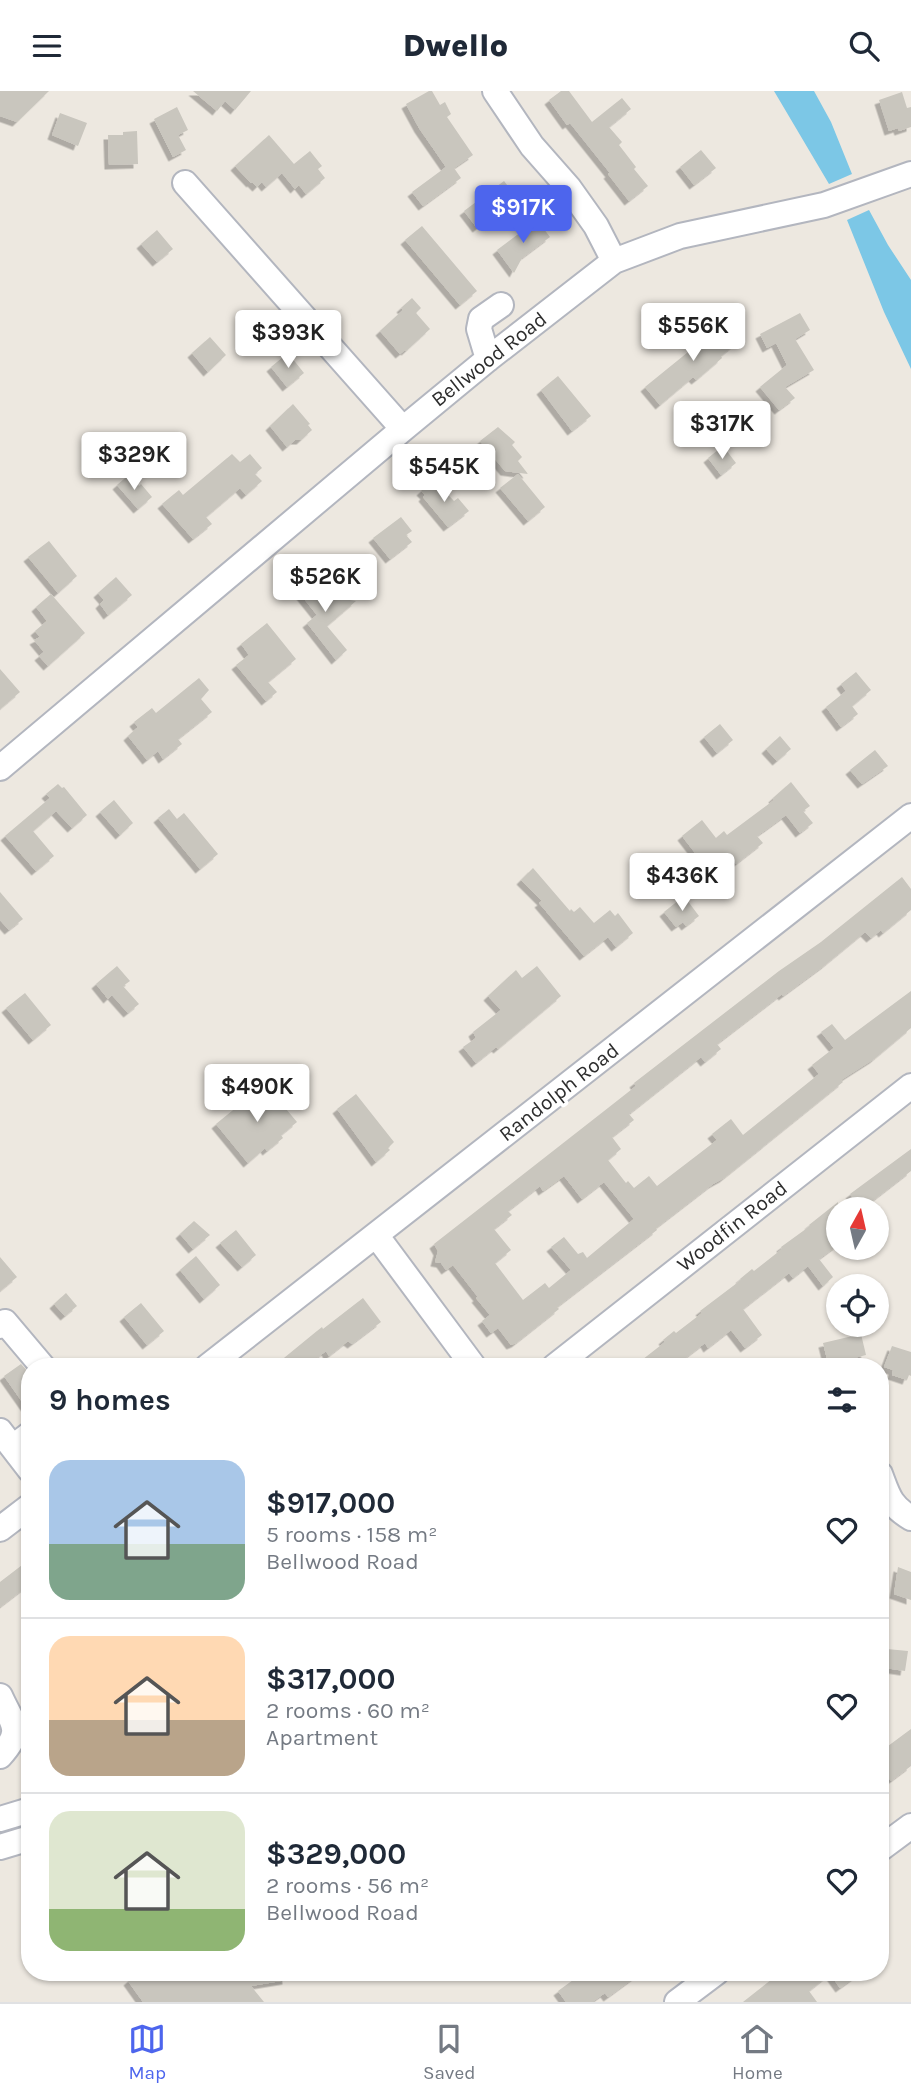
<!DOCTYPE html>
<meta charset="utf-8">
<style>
:root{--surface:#fff;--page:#f2f2f3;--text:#1f2937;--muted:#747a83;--line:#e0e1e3;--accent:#4d65ed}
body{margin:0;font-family:Karla,sans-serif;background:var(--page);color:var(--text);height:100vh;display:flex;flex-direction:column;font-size:26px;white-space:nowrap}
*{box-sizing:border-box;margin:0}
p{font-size:23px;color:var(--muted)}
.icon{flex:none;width:38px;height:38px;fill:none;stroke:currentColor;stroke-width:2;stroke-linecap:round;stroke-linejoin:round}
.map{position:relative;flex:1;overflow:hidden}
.drawer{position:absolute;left:21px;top:1267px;width:868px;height:623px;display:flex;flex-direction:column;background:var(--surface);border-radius:28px;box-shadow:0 2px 5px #0004}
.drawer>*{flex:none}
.needle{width:46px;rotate:8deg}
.tools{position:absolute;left:826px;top:1106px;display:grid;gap:14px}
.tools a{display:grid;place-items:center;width:63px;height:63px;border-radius:50%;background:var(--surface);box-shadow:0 2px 5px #0004;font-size:35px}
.price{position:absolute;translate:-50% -60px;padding:0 16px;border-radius:7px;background:#fff;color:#222;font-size:23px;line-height:46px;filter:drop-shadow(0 2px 4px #0008)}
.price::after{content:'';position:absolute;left:50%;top:42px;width:21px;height:16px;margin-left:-10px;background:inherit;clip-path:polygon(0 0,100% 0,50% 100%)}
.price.selected{background:var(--accent);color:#fff}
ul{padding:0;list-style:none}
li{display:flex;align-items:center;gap:21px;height:175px;padding:0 28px}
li+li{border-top:2px solid var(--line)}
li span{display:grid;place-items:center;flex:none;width:196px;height:140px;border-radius:21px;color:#555}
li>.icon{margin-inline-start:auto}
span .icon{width:84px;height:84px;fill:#fffc;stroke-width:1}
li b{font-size:30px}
h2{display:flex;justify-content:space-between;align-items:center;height:84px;padding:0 28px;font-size:30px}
header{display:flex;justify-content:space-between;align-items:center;height:91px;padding:0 28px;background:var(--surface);font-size:32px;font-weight:800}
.tab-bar{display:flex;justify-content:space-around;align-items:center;height:98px;border-top:2px solid var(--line);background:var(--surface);font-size:19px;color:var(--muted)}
.tab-bar a{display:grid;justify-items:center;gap:4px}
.tab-bar .selected{color:var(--accent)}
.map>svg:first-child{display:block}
.water{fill:#7cc7e6}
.building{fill:#c9c6be;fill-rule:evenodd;filter:url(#shadow)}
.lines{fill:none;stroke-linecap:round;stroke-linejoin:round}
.minor-casing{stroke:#b3b6bf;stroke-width:28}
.minor{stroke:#fff;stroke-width:24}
.labels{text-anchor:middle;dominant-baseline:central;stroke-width:7;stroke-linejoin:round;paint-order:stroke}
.street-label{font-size:21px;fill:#2d2d2d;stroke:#fff}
</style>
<header><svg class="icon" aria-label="menu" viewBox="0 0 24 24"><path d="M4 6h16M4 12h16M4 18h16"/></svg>Dwello<svg class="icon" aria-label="search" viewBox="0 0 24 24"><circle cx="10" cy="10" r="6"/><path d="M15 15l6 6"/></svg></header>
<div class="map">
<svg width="911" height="1911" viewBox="0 0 911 1911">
<defs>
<filter id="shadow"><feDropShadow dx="-4.5" dy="4.5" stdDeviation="0" flood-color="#0004"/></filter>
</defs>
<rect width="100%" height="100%" fill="#ede8e0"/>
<!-- water -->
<path class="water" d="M774,0h40l17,31 21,52 -23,10z
M869,119l19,35 23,35v89l-27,-57 -37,-92z"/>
<!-- building -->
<path class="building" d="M0,0h49l-32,31 -17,-6z
M193,0h58l-16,19 -10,-9 -8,10z
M429,0h3l8,14 5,-3 6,12 -4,3 26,38 -19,13 7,10 -38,28 -11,-14 34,-25 -27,-39 -13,-24z
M561,0h8l23,31 30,-24 9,11 -22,18 13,15 -3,3 17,22 -2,2 14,17 -19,15 -21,-27 2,-1 -40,-50 -3,2 -18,-25z
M902,1l5,16 4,-1v20l-12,4 -1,-3 -9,3 -10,-31z
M177,16l11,23 -10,5 8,15 -13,7 -19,-38z
M60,22l27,10 -9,23 -26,-11z
M137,40l1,33 -29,1 -1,-30h15v-3z
M269,44l25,29 16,-13 12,15 -4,3 7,9 -19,16 -7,-9 -4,4 -13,-16 -16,14 -4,-5 -5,5 -5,-5 -1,1 -16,-17z
M701,59l15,18 -22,17 -14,-18z
M504,90l13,17 -40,30 -13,-17z
M537,129l13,17 -28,21 -8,15 -17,-23z
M422,135l55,65 -17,14 -55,-65z
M157,139l16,19 -16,13 -16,-18z
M412,207l9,10 -5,5 14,16 -24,22 -1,-1 -5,4 -20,-23 23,-21 -2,-2z
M800,222l10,17 -15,9 19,31 -29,17 10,11 -16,12 -19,-23 27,-22 -11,-22 -9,5 -7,-14z
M724,233l14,18 -17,14 1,2 -21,18 -5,4 -3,-3 -33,28 -15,-18 53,-43 -3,-4 13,-12 5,6z
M210,246l16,18 -18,17 -16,-19z
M288,262l16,20 -17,14 -16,-20z
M558,285l33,40 -19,15 -31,-41z
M293,313l17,20 -2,1 4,5 -11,10h-6l-8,7 -17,-21z
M498,336l17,15 -3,3 10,12 -4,4 10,13 -23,-3 -25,-30z
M723,355l13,17 -15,12 -13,-17z
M232,363l8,8 10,-8 12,14 -7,6 7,7 -16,14 -6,-7 -34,29 6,7 -19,15 -31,-35 17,-14 4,5z
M130,383l9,12 2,-2 11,13 -14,12 -21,-24z
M518,383l27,33 -17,14 -28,-33z
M434,389l20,21 4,-3 11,13 -21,16 -25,-30 2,-2 -4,-4z
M401,426l11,14 -6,4 6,7 -22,17 -17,-21z
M49,450l28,35 -19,17 -30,-36z
M314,485l18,21 24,4 -29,25 20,24 -11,10 -29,-37 10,-8 -20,-25z
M116,486l16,18 -24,20 -8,-11 4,-4 -6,-7z
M51,503l34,39 -37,33 -9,-10 5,-4 -10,-12 6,-3 -5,-6 12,-10 -11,-14z
M267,532l29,36 -28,23 9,10 -11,9 -30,-36 13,-10 -8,-11z
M0,578l20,23 -20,17z
M856,581l15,18 -19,16 6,8 -17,13 -15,-20 20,-16 -5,-7z
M199,587l10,12 -8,9 11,13 -34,27 4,5 -19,15 -5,-8 -11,9 -19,-24 10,-9 -4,-5 18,-14 4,5z
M720,633l13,16 -16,13 -13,-16z
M780,645l11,13 -14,12 -11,-12z
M875,659l13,16 -26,18 -12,-14z
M791,691l19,24 -7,5 10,12 -13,10 -14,-18 -29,21 6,7 -27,21 -5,-7 -39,29 -11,-14 18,-14 -17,-22 20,-16 14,18 8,-7 3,4 47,-35 -1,-2z
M58,693l4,4 2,-1 23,28 -15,13 -16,-17 -23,20 21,25 -18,15 -31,-35 45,-38 -4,-4z
M114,709l19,23 -13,12 -20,-23z
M169,718l8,10 7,-6 34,41 -18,15 -42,-51z
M533,777l37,43 1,-2 3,3 6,-5 14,16 16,-13 5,6 3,-3 15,20 -17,14 -8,-10 -24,19 -45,-53 3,-2 -21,-21z
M902,786l9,12v21l-28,23 -2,-3 -10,8 -6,-6 -40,33 -42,31 -1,-2 -65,50 4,5 -16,13 -4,-5 -72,57 5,6 -22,17 9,12 -13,11 18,23 2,-2 6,7 15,-12 8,10 60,-46 -5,-6 19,-15 12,16 76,-61 -7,-9 22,-17 -13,-16 11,-8 13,16 66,-49v37l-37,31 -33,21 2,2 -119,96 -11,6 -57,44 1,2 -100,77 2,2 -43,34 -5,2 -13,-17 -7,5 -9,-12 8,-6 -14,-17 2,-1 -25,-32 -7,5 -5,-7 -6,-1 3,-11 -4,-7 174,-136 28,-22 -2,-3 145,-112 42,-29zM564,1085l18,23 22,-17 30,37 -47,39 -4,-6 -5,2 -14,-17 -13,10 20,23 -22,18 -4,-5 -22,17 -28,-37 16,-13 -17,-21 18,-14 -4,-4 32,-25 3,5z
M0,801l23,27 -14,11 -9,-10z
M684,805l15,20 -13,10 -3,-4 -7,5 -12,-15z
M117,875l13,15 -7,5 16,18 -11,9 -16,-18 -4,4 -12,-15z
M537,875l24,30 -63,53 -2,-2 -20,16 -13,-16 13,-9 -3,-6 28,-22 -13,-14 28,-26 6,8z
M25,902l26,32 -18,15 -27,-32z
M265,993l32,38 -16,13 2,3 -16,13 -2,-3 -17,15 -32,-39z
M356,1003l38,48 -6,6 2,2 -14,12 -39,-53z
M911,1058v22l-49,38 -12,-15z
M838,1111v25l-8,6 8,12 -19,14 14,18 -10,9 -15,-20 -15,12 -4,-5 -46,36 19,26 -17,13 -14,-18 -23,18 -3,-5 -21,16 6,8h-57l32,-25 -2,-2 11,-9 2,2 26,-20 -2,-2 41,-31 -1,-1 12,-10 2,2 28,-22 -1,-2 29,-21 -1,-1z
M194,1130l16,14 -17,14 -13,-15z
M236,1139l20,25 -14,12 -22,-24z
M196,1165l24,29 -16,14 -24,-29z
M0,1166l17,20 -17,14z
M66,1202l11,13 -12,10 -11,-12z
M363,1207l18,24 -29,22 -4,-3 -19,15 -3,-5 -21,16h-32l44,-36 5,-4 1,2z
M141,1212l23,28 -17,14 -23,-28z
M861,1243l5,21 -16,4 2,8h-23l-6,-24z
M892,1255l19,6v24l-2,-1 -2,5 -15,-5 1,-5 -9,-3z
M21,1273l9,10v39l-26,-37z
M30,1468v25l-30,23v-25z
M898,1476l13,5v28l-17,-6z
M887,1558l21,2 -3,20 -20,-3z
M911,1638v37l-20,15 -11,-15v-14z
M139,1881h147l1,8 -36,6 13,16h-121l-15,-21z
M584,1881h58l-34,25 -3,-4 -13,9h-26l-8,-11z
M781,1881h81l-22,16 -10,-14 -21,17 8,11h-74z"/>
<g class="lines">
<defs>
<path id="minor" d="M495,0l37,55 37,42 27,38 18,35
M185,92l218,246
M488,268l-9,-30 2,-10 20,-14
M0,677l403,-339 85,-70 126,-98 66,-25 144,-31 87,-31
M376,1144l98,132
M0,1235l5,-4 38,45
M207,1276l704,-551
M554,1276l357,-281
M0,1340l30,39
M13,1356l17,-13
M880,1383c8,21 10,32 31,44
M0,1438l30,-23
M0,1605c13,29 24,34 0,60
M0,1728l30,-9
M0,1756l30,-9
M880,1758l31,-23
M677,1911l40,-30"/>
</defs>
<!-- minor casing -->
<use href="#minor" class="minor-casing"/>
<!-- minor -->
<use href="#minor" class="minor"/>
</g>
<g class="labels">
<!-- street labels -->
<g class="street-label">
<text transform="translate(489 268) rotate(-38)">Bellwood Road</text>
<text transform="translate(559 1001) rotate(-38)">Randolph Road</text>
<text transform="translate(732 1135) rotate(-38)">Woodfin Road</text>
</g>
</g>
</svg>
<div class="tools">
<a><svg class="needle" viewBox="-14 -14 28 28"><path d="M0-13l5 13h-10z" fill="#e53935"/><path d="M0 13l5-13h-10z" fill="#747a83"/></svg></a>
<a><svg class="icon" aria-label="locate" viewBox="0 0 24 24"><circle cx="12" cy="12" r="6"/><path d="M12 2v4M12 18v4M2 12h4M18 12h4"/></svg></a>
</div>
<b class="price selected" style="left:523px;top:154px">$917K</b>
<b class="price" style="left:693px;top:272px">$556K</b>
<b class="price" style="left:288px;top:279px">$393K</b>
<b class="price" style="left:722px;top:370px">$317K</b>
<b class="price" style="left:134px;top:401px">$329K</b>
<b class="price" style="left:444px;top:413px">$545K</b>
<b class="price" style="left:325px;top:523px">$526K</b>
<b class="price" style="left:682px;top:822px">$436K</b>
<b class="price" style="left:257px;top:1033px">$490K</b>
<section class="drawer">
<h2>9 homes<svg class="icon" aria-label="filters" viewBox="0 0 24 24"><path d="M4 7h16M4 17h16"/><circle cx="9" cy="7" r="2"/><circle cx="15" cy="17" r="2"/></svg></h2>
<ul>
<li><span style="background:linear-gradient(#a9c7e8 60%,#7fa58c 0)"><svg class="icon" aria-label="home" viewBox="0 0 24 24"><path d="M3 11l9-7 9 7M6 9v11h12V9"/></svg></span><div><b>$917,000</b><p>5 rooms · 158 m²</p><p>Bellwood Road</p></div><svg class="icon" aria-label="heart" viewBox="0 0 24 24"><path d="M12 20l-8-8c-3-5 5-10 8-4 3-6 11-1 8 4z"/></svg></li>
<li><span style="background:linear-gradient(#ffd9b3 60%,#b9a48a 0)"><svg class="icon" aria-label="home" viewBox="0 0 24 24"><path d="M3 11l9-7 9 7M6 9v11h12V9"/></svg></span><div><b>$317,000</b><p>2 rooms · 60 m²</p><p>Apartment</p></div><svg class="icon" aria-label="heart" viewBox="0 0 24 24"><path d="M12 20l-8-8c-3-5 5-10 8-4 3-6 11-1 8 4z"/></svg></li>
<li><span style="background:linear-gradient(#dfe7d0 70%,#8fb573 0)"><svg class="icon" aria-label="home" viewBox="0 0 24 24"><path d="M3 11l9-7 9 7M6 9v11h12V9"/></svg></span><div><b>$329,000</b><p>2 rooms · 56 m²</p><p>Bellwood Road</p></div><svg class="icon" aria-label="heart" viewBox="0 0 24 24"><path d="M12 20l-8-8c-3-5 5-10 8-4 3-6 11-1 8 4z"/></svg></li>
</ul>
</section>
</div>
<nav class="tab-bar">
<a class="selected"><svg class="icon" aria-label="map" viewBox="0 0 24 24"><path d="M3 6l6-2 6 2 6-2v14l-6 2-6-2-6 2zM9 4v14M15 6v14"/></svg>Map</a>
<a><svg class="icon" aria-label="saved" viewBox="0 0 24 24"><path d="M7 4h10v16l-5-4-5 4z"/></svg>Saved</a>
<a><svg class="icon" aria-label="home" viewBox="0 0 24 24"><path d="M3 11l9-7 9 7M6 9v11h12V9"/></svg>Home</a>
</nav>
